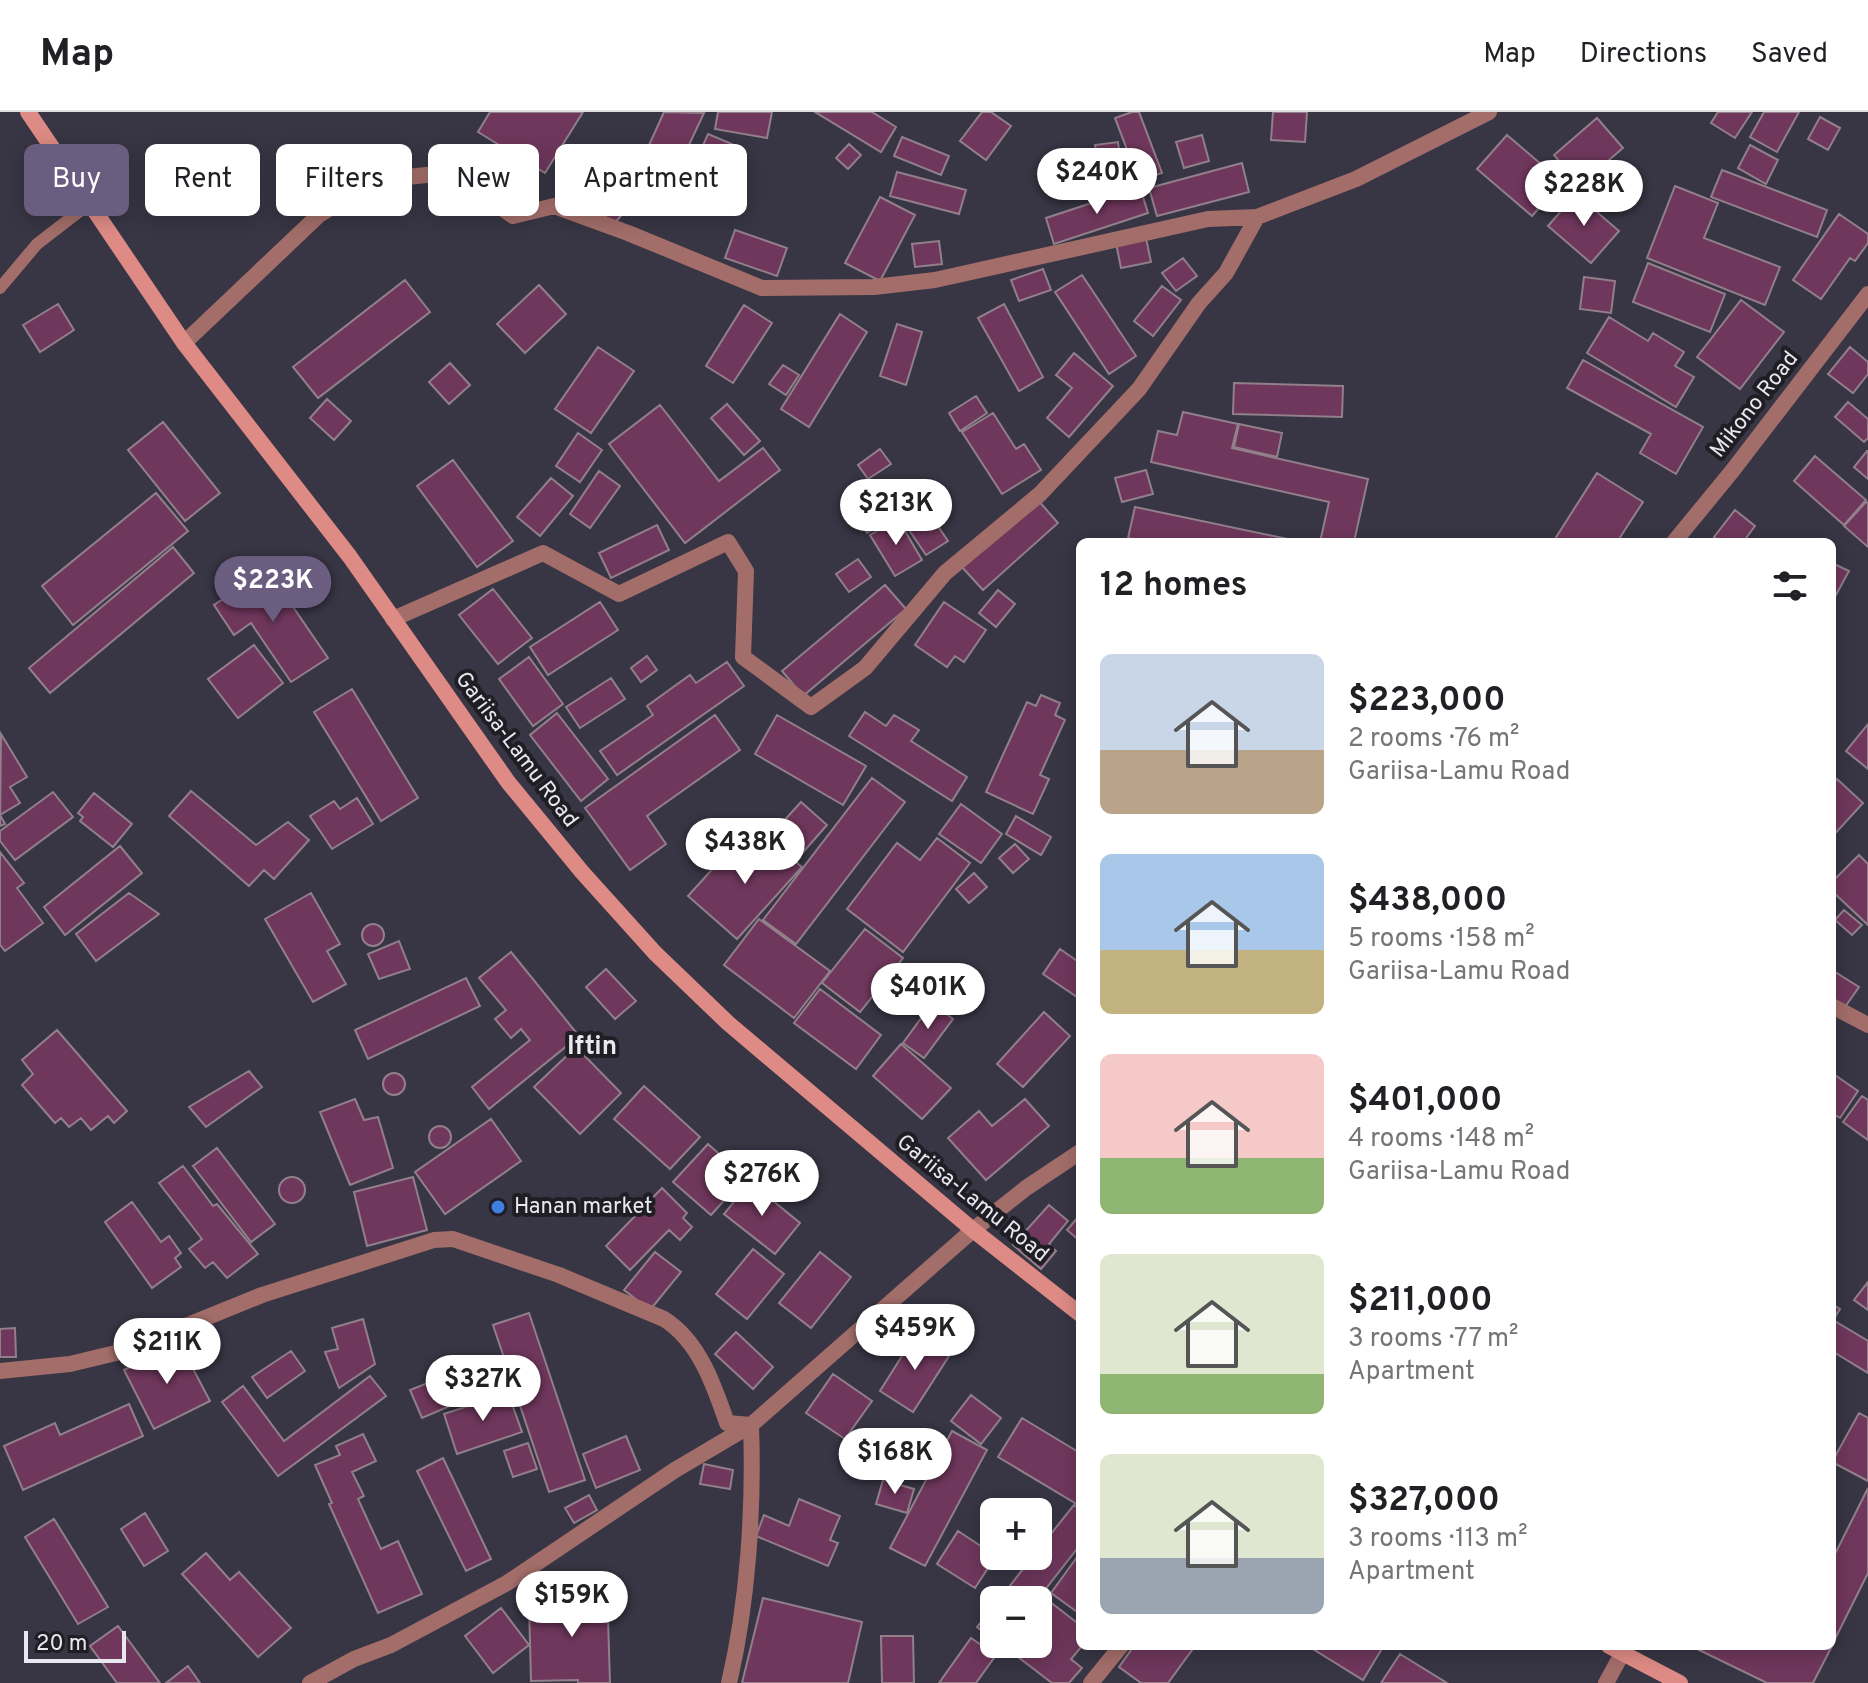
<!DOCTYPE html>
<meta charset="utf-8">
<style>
:root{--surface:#fff;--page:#f2f2f2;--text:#202124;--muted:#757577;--line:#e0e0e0;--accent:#6b5d80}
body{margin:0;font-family:Overpass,sans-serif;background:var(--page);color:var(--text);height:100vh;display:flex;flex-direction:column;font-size:30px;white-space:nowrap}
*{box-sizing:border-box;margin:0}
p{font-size:26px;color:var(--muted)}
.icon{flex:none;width:44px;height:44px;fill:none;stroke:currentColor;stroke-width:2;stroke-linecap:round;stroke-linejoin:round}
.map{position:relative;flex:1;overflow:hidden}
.side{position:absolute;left:1076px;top:426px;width:760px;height:1112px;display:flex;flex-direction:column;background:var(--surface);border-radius:12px;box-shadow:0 4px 20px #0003}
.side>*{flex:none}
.banner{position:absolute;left:24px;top:32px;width:760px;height:72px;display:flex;gap:16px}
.tools{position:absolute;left:980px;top:1386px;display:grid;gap:16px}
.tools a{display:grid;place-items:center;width:72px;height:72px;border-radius:12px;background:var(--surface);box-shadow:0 4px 20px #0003;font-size:40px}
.scale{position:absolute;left:24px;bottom:20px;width:102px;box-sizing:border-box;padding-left:8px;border:4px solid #e9e8f1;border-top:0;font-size:22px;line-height:28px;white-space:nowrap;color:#e9e8f1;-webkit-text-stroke:6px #1f1e25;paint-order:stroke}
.price{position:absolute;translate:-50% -68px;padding:0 18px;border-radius:28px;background:#fff;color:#222;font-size:26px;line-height:52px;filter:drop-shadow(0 2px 4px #0008)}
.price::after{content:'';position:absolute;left:50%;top:48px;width:24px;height:18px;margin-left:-12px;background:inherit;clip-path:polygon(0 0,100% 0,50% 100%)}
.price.active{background:var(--accent);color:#fff}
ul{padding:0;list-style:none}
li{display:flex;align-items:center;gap:24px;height:200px;padding:0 24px}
li span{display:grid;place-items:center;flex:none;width:224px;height:160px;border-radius:12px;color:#555}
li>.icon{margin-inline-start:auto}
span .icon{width:96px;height:96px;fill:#fffc;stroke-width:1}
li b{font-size:34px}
h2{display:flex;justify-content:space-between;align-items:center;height:96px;padding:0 24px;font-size:34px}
.tag{padding:0 28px;border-radius:12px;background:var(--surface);box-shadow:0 4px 20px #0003;font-size:28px;line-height:72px}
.tag.active{background:var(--accent);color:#fff}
header{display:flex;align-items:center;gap:48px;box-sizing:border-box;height:112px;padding:0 40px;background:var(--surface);border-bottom:2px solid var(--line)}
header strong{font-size:38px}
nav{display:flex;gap:44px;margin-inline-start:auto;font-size:28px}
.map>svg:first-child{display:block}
.building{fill:#6f375c;stroke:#917f8a;stroke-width:2}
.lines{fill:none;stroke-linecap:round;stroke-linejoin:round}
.lane{stroke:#a36e6a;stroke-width:12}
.street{stroke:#a36e6a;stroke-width:16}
.secondary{stroke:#df8b85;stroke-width:16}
.shop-dot{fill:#3f7fe0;stroke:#1f1e25;stroke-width:3}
.labels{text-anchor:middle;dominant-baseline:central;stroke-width:8;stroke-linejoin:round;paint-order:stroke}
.street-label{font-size:22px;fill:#e9e8f1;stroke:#1f1e25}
.poi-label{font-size:22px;fill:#e9e8f1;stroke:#1f1e25;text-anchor:start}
.quarter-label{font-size:26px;font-weight:bold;fill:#e9e8f1;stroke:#1f1e25}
</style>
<header>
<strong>Map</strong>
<nav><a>Map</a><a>Directions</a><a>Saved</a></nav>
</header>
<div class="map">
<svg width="1868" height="1571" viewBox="0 0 1868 1571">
<rect width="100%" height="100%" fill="#383544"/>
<!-- building -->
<path class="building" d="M490,0h93l-38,61 -67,-41z
M664,0l40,1 -47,100 -32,-15z
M718,0h54l-5,26 -52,-9z
M815,0h57l24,15 -15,25z
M982,0h9l20,14 -25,34 -26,-19z
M1132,0h7l23,61 -23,8 -24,-63z
M1273,0h34l-2,30 -34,-2z
M1718,0h34l-17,26 -24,-15z
M1764,0h35l-22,40 -27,-15z
M1820,5l20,11 -12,22 -20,-11z
M1597,6l26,30 -43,37 -26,-30z
M708,22l24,10 -26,60 -24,-11z
M1202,23l7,26 -25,7 -8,-26z
M1507,23l55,47 -30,34 -55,-47z
M902,25l47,19 -8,19 -47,-19z
M1118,30l2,16 -22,4 -3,-17z
M849,32l12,11 -13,14 -12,-11z
M1750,33l28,15 -12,24 -28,-16z
M1242,51l7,29 -92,24 -8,-28z
M1722,58l105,40 -10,27 -106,-40z
M897,60l69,18 -7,24 -69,-18z
M1675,74l43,17 -14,35 76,29 -15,38 -118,-47z
M1140,75l8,26 -94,31 -8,-26z
M614,81l16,12 -16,19 -15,-13z
M1576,82l43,37 -28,32 -43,-37z
M880,85l35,18 -35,66 -35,-18z
M1839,102l29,20v9l-13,18 -5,-3 -29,41 -28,-19z
M735,118l52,18 -10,28 -52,-18z
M1146,126l5,24 -30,6 -5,-25z
M939,129l3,23 -27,3 -3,-23z
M1183,146l14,18 -21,15 -14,-18z
M1648,151l77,31 -15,38 -77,-30z
M1043,157l8,21 -32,11 -8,-21z
M1082,163l54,81 -27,18 -54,-82z
M1584,165l31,4 -4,32 -31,-4z
M405,168l25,32 -112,86 -25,-31z
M539,173l27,29 -41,39 -28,-29z
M1162,174l19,14 -28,36 -19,-15z
M1741,188l43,32 -44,57 -43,-32z
M58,192l16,26 -34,22 -17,-27z
M1004,192l39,73 -24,14 -41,-73z
M744,193l28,18 -39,60 -27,-17z
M840,202l27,18 -58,95 -28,-18z
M1609,205l39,24 5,-8 31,19 -9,14 19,11 -18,30 -89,-54z
M897,212l25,8 -16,53 -26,-9z
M598,235l36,24 -43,62 -36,-24z
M1850,235l18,15v12l-15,19 -25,-19z
M1074,241l39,33 -44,51 -22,-19 25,-30 -16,-13z
M1583,248l120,67 -27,47 -36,-21 11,-19 -84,-46z
M450,251l20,22 -21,19 -20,-22z
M783,253l16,10 -13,20 -17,-11z
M1234,271l109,3 -1,31 -109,-3z
M976,284l11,17 -27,18 -11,-18z
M327,287l24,22 -17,19 -24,-22z
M1848,290l20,17v19l-4,4 -29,-25z
M727,292l33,37 -16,14 -33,-37z
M660,293l59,76 44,-33 17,22 -95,73 -76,-99z
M1183,300l55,12 -6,24 136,31 -14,63h-34l9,-40 -178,-40 7,-31 19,4z
M993,301l23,36 8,-5 17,26 -39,24 -40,-62z
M163,310l57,71 -35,28 -57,-71z
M1239,312l43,9 -5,24 -43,-10z
M578,321l24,17 -22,32 -24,-16z
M880,337l11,15 -23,15 -10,-14z
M1867,339h1v28l-14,-12z
M1815,344l51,44 -22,25 -50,-44z
M453,348l60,81 -36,26 -60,-81z
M1146,358l7,24 -31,8 -7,-24z
M599,359l21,15 -30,42 -20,-14z
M1597,361l46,29 -26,40h-64z
M551,366l22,18 -33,40 -23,-19z
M872,372l21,34 -26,15 -20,-34z
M912,376l36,53 -22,14 -36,-53z
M156,381l32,38 -115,94 -31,-39z
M1037,387l21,24 -75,67 -22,-24z
M1866,390l2,1v44l-24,-21z
M1135,395l167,35h-157l-17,-4z
M1735,398l20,16 -12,16h-23l-6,-5z
M898,407l24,41 -27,16 -25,-41z
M657,413l12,25 -58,28 -12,-25z
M173,435l21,26 -144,120 -21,-25z
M858,447l13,18 -22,15 -13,-18z
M1832,451l17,8 -13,24 -4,-2z
M267,457l61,89 -37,24 -40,-59 -17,12 -20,-30z
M885,473l21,24 -103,87 -21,-25z
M493,477l39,49 -34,26 -39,-49z
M998,478l17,14 -19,23 -17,-14z
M600,490l18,28 -70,45 -18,-28z
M944,490l42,28 -22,32 -9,-6 -8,11 -32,-22z
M254,533l29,38 -45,35 -30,-39z
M647,544l10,14 -16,12 -10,-14z
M529,545l34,47 -30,22 -34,-47z
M727,550l17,24 -127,89 -17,-24 53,-36 -6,-9 43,-31 6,8z
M611,566l14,21 -45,29 -14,-21z
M352,577l66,109 -37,23 -67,-109z
M1041,583l19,8 -5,12 10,5 -25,55 9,4 -16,35 -47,-22 41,-90 9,4z
M865,600l21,14 8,-11 25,15 -8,11 56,36 -15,24 -103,-65z
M557,601l51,66 -27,22 -51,-66z
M715,603l25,35 -93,66 19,28 -36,26 -45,-62z
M777,603l89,51 -23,39 -88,-51z
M1868,612v45l-22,-18z
M1,622l26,43 -17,10 10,16 -20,12 5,9 -5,2z
M872,666l33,24 -109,142 -33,-24z
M1837,667l26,24 -31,34v-52z
M191,679l65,54 32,-23 21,18 -35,39 -10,-9 -15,16 -80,-70z
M53,680l20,25 -58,43 -15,-19v-10z
M94,681l38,31 -19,23 -33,-26 3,-4 -5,-4z
M357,686l16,26 -41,25 -22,-33 24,-15 6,8z
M801,690l26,23 -29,33 -27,-23z
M961,692l41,30 -21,29 -42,-29z
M1016,704l35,21 -10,18 -35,-21z
M767,725l35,30 -65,72 -49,-43 39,-43 15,12z
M937,726l33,25 -67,89 -56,-43 50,-66 23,17z
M1015,732l14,15 -16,14 -14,-15z
M120,734l22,27 -77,62 -21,-28z
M0,740l24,31 -7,5 26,35 -38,28 -5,-6z
M1859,743l9,9v61l-36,-34v-9z
M974,761l13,14 -18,16 -13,-14z
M129,781l30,21 -63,47 -20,-27z
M311,781l29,51 -13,7 19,33 -33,18 -48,-83z
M1844,798l18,15 -10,10 -17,-15z
M759,807l71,52 -36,47 -70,-53z
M362 823a11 11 0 1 1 22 0a11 11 0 1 1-22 0Z
M865,817l38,29 -43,54 -38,-29z
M399,829l11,28 -31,10 -11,-25z
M1060,837l20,14v36l-37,-25z
M511,840l68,84 -90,73 -17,-22 58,-47 -9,-11 -10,9 -16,-19 11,-9 -27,-32z
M606,857l30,32 -21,18 -29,-32z
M1832,858l27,17 -14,20 -13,-8z
M466,866l14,28 -112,53 -13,-29z
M820,877l61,46 -25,34 -62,-46z
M932,891l21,16 -29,39 -21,-15z
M1044,900l26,24 -47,51 -26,-23z
M57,918l70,81 -13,12 -6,-7 -17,14 -10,-12 -12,9 -8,-9 -6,5 -33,-38 11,-11 -11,-14z
M901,932l50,44 -29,31 -49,-43z
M576,935l45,46 -41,41 -46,-47z
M249,959l13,16 -56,40 -17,-20z
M383 972a11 11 0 1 1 22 0a11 11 0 1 1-22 0Z
M1832,961l26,18 -18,27 -8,-5z
M644,974l56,51 -30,32 -56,-50z
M1862,984l6,4v40l-25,-18z
M355,987l9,21 14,-3 15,51 -43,17 -30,-73z
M1025,987l24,27 -63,54 -38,-42 31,-27 13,15z
M491,1007l30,42 -76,53 -30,-42z
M429 1025a11 11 0 1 1 22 0a11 11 0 1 1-22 0Z
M708,1032l37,33 -34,38 -38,-33z
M217,1036l58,76 -24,18 -58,-76z
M183,1054l30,40 4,-2 41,50 -31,24 -14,-16 -8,6 -16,-19 13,-10 -43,-56z
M413,1065l14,53 -60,16 -13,-54z
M279 1078a13 13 0 1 1 26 0a13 13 0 1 1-26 0Z
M750,1070l50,41 -25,31 -51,-40z
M662,1076l25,25 -4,5 9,9 -12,13 -11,-10 -39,40 -24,-24z
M132,1090l29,40 8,-6 12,17 -6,5 6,9 -29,21 -47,-66z
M1049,1093l19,16 -19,23 7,7 -15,18 -28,-24z
M1080,1103v26l-13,-11z
M753,1137l31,25 -37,45 -31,-25z
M655,1140l26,20 -31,38 -26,-20z
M820,1140l31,25 -40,51 -32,-25z
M1868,1170v28l-14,-10z
M1832,1192l8,5 -7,11 35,21v32l-36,-22z
M529,1201l56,167 -36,12 -56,-167z
M363,1207l12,45 -36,24 -14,-36 13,-3 -6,-21z
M15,1216l1,29h-16v-28z
M736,1220l37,35 -20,22 -38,-35z
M917,1220l34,21 -38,59 -33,-21z
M179,1230l31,59 -56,28 -30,-59z
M291,1239l14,20 -38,27 -15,-21z
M833,1262l39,27 -27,38 -39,-26z
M370,1264l16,20 -108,80 -56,-74 21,-16 41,55z
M445,1264l12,27 -35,15 -12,-28z
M508,1281l14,39 -65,22 -13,-40z
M971,1283l30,23 -20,26 -30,-23z
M129,1292l14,32 -120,54 -19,-44 51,-23 5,12z
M1859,1301l9,5v63l-36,-19z
M1022,1306l58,35v53l-82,-49z
M952,1319l35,19 -62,116 -35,-18z
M363,1322l13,27 -24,11 12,24 -6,3 23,50 17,-8 24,53 -44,19 -49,-109 3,-1 -17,-38 25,-10 -4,-9z
M626,1324l14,34 -44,18 -13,-34z
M528,1331l9,26 -24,8 -9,-26z
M443,1346l48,101 -25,12 -49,-100z
M704,1352l29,6 -3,19 -30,-5z
M883,1368l31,9 -7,24 -31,-9z
M1868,1376v85l-36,72v-85z
M589,1383l8,15 -23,13 -9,-15z
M799,1387l41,17 -10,24 8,3 -10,23 -72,-30 8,-21 25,11z
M1074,1393l6,5v35l-43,55h-38l34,-44h5v-6z
M145,1401l23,38 -24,15 -23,-37z
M54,1407l54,88 -30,17 -53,-87z
M958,1419l38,25 -21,32 -38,-24z
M206,1441l24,27 9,-8 52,56 -33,29 -76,-83z
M1080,1441v61l-29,-21z
M607,1474l3,97h-32v-3l-47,1 -2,-76 45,-1v-17z
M763,1486l99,24 -14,61h-106z
M1045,1486l35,27 2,21 -11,13 11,9 -13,15h-17l-46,-35 3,-4h29v-37z
M994,1494v34l-17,-13z
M501,1496l28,37 -36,28 -28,-37z
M118,1514l42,57h-43l-27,-37z
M881,1524h32l1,47h-32z
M971,1526l25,17 -20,28h-37z
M1134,1534h61l-27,37h-27l-22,-16z
M1308,1534h73l2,1 -20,33z
M1832,1534l-19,37h-46l-74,-36z
M1400,1542l47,29h-66z
M188,1554l12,17h-34z"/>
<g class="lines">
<!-- lane -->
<path class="lane" d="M0,176l37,-44 52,-40"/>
<!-- street -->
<path class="street" d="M184,231l135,-128 26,-16 26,-12 36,-10 29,-3 22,2 55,40 41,-10 74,27 134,55 112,-1 61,-7 273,-61 49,-2 99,-38 133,-67
M1674,430l59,-72 135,-176
M393,507l150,-66 76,41 109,-52 18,29 -3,86 68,50 54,-39 80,-95 95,-79 99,-105 60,-86 27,-30 31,-56
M1832,894l36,19
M0,1259l70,-7 54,-13 138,-56 172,-55 19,-1 106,36 105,44c35,22 50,66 63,104l24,2c3,84 -3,177 -22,258
M310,1571l44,-24 37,-14 116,-62 168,-113 76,-45 222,-195 53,-42 54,-36
M1091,1571l30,-37
M1606,1571l17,-31"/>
<!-- secondary -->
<path class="secondary" d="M28,0l156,231 166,214 158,225 74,90 73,81 73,70 245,207 107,84
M1609,1534l71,37"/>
</g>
<!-- markers -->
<circle class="shop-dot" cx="498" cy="1095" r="8"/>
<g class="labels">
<!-- street labels -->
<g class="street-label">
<text transform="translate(1755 293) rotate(-52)">Mikono Road</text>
<text transform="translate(516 638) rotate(53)">Gariisa-Lamu Road</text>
<text transform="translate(972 1087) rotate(39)">Gariisa-Lamu Road</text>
</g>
<!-- poi labels -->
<g class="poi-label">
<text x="514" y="1095">Hanan market</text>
</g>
<!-- quarter labels -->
<g class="quarter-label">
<text x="592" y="935">Iftin</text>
</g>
</g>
</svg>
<div class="tools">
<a>+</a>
<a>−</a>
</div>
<div class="scale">20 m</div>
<b class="price" style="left:1097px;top:104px">$240K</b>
<b class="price" style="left:1584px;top:116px">$228K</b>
<b class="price" style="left:896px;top:435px">$213K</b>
<b class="price active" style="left:273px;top:512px">$223K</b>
<b class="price" style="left:745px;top:774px">$438K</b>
<b class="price" style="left:928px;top:919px">$401K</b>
<b class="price" style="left:762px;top:1106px">$276K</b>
<b class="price" style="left:915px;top:1260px">$459K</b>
<b class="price" style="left:167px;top:1274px">$211K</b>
<b class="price" style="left:483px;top:1311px">$327K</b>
<b class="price" style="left:895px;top:1384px">$168K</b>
<b class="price" style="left:572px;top:1527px">$159K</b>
<div class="banner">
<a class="tag active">Buy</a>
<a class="tag">Rent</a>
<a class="tag">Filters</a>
<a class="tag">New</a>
<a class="tag">Apartment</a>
</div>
<section class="side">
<h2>12 homes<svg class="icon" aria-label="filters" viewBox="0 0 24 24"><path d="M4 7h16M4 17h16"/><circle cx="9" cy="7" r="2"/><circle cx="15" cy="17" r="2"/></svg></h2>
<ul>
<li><span style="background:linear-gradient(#c9d6e8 60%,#b9a48a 0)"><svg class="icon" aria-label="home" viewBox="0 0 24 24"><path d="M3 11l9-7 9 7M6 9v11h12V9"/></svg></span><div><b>$223,000</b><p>2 rooms · 76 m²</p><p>Gariisa-Lamu Road</p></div></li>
<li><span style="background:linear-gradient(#a9c7e8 60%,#c2b280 0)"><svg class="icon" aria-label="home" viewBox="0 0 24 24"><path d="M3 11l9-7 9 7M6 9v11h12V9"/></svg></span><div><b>$438,000</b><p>5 rooms · 158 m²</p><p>Gariisa-Lamu Road</p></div></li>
<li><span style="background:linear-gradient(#f6c9c9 65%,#8fb573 0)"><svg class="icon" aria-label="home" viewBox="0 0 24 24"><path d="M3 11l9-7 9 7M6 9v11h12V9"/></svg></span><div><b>$401,000</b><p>4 rooms · 148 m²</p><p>Gariisa-Lamu Road</p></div></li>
<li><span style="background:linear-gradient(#dfe7d0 75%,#8fb573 0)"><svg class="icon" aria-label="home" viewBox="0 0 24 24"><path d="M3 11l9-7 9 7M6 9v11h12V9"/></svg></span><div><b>$211,000</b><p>3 rooms · 77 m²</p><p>Apartment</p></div></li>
<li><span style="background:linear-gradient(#dfe7d0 65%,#9aa5b1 0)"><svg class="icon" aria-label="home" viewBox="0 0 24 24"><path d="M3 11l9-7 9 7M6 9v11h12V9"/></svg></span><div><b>$327,000</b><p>3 rooms · 113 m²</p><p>Apartment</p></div></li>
</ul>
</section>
</div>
